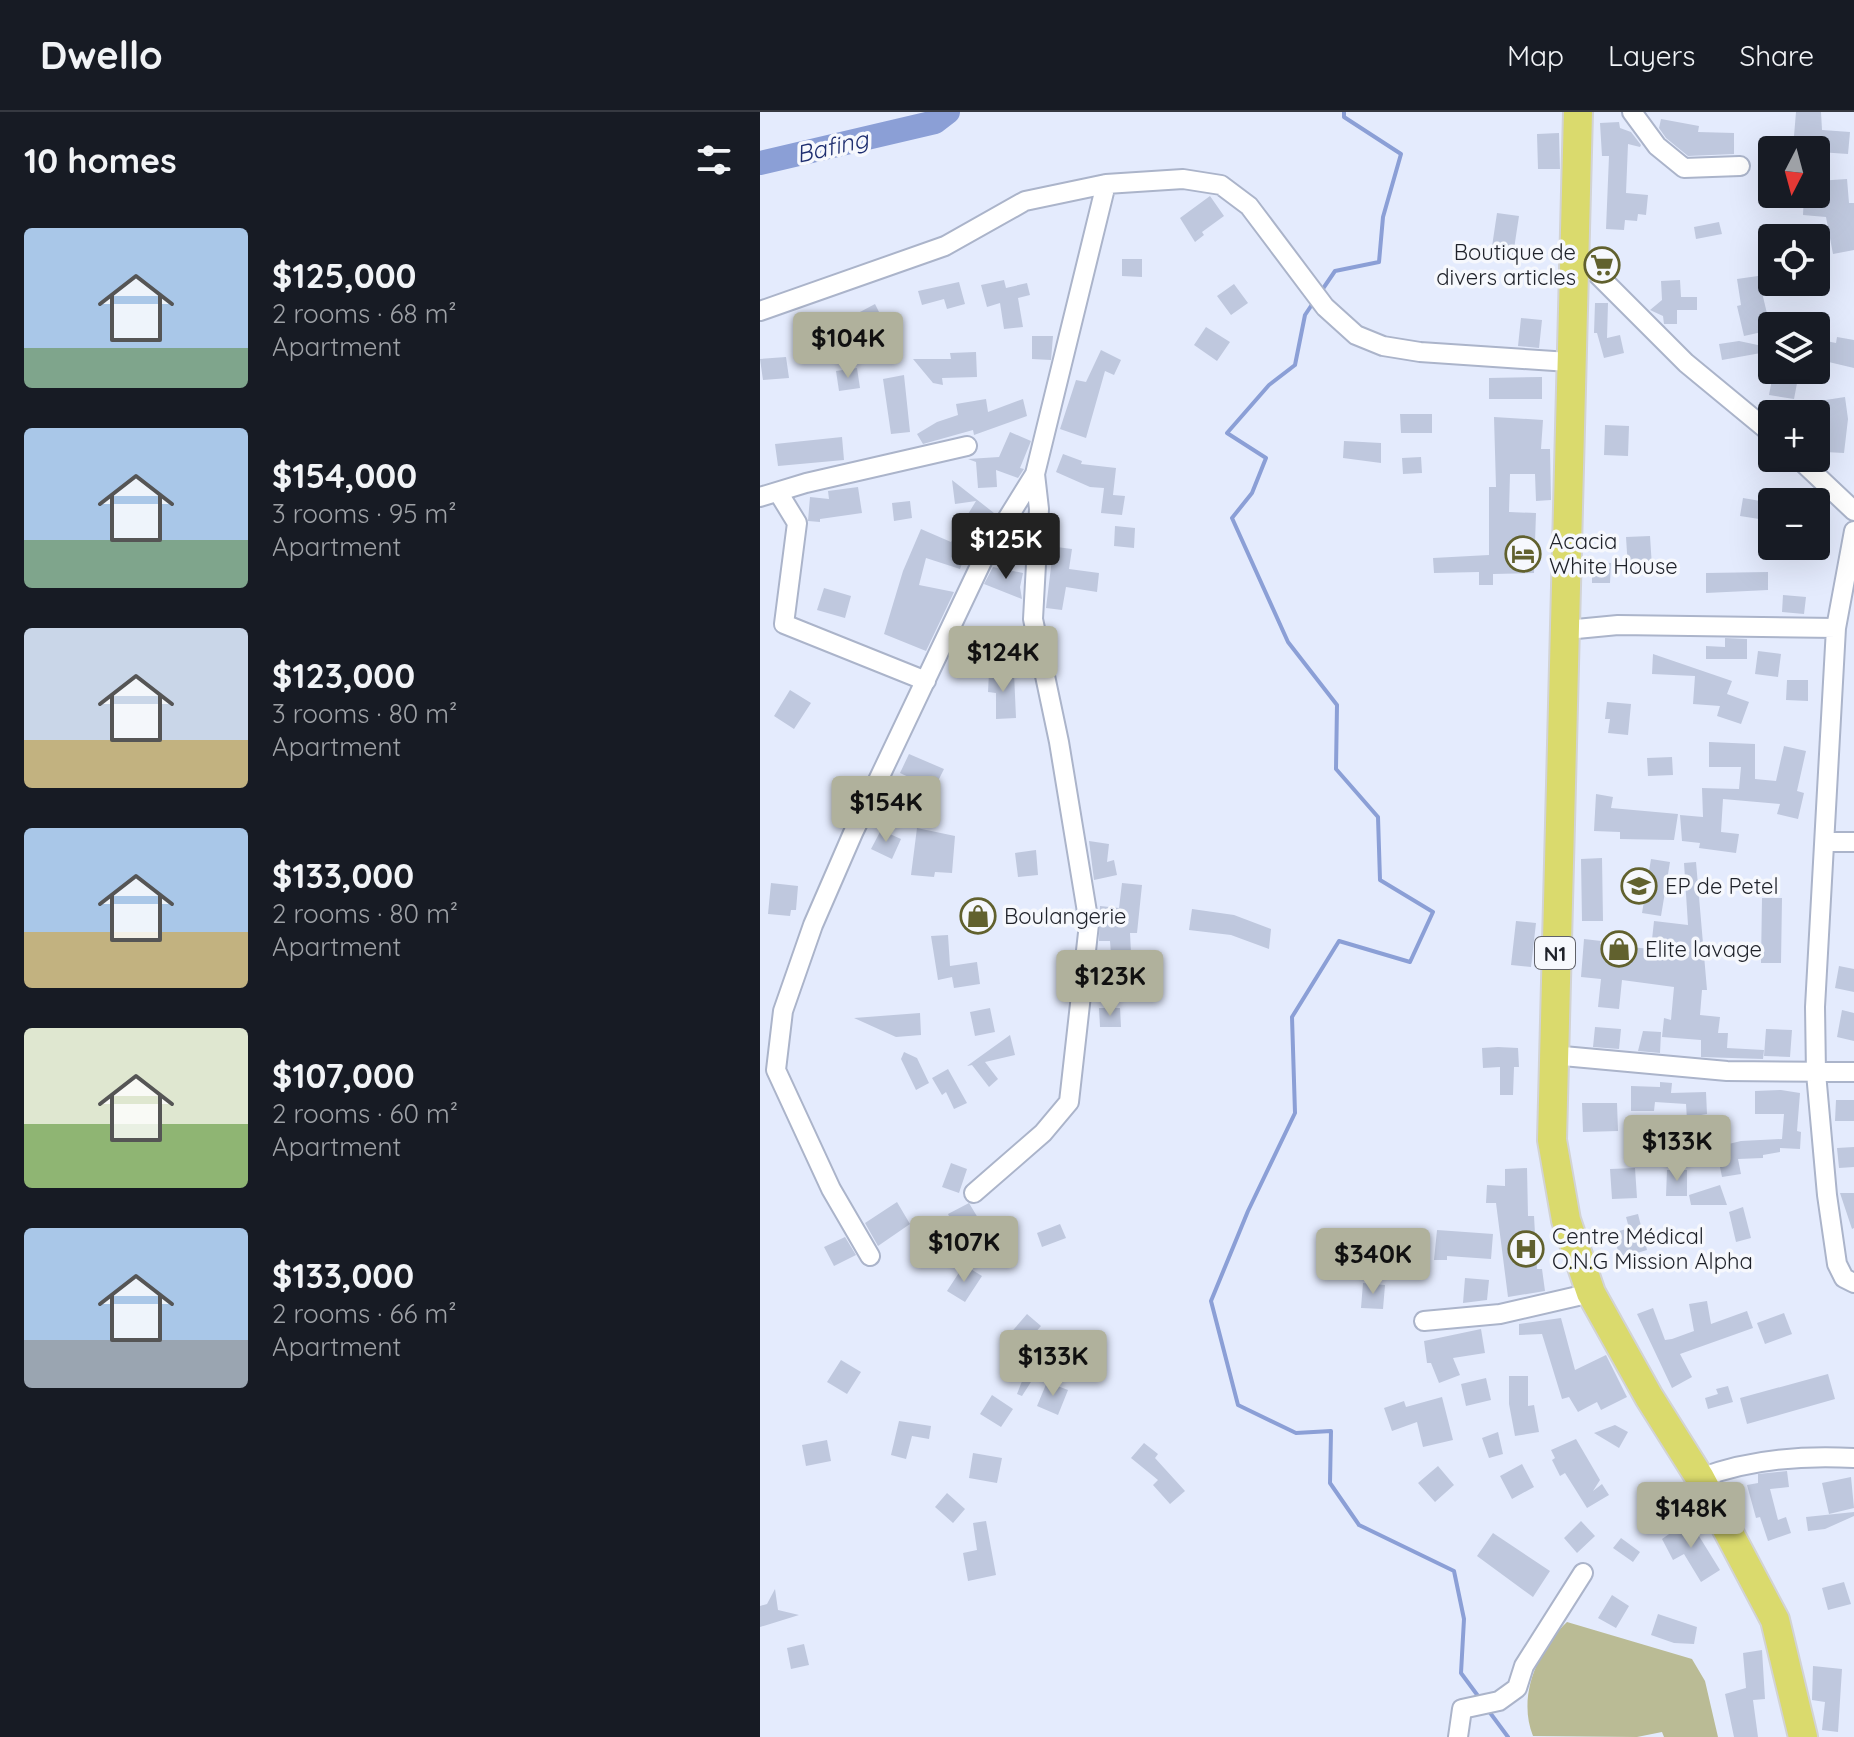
<!DOCTYPE html>
<meta charset="utf-8">
<style>
:root{--surface:#171b24;--page:#20242c;--text:#f1f3f6;--muted:#9ea1a6;--line:#363941;--accent:#b0b19c}
body{margin:0;font-family:Quicksand,sans-serif;background:var(--page);color:var(--text);height:100vh;display:flex;flex-direction:column;font-size:30px;white-space:nowrap}
*{box-sizing:border-box;margin:0}
p{font-size:26px;color:var(--muted)}
.icon{flex:none;width:44px;height:44px;fill:none;stroke:currentColor;stroke-width:2;stroke-linecap:round;stroke-linejoin:round}
.map{position:relative;flex:1;overflow:hidden}
.side{display:flex;flex-direction:column;background:var(--surface);width:760px}
.side>*{flex:none}
.needle{width:52px;rotate:186deg}
.buttons{position:absolute;left:998px;top:24px;display:grid;gap:16px}
.buttons a{display:grid;place-items:center;width:72px;height:72px;border-radius:8px;background:var(--surface);box-shadow:0 8px 32px #0002;font-size:40px}
.price{position:absolute;translate:-50% -68px;padding:0 18px;border-radius:8px;background:var(--accent);color:#111;font-size:26px;line-height:52px;filter:drop-shadow(0 2px 4px #0008)}
.price::after{content:'';position:absolute;left:50%;top:48px;width:24px;height:18px;margin-left:-12px;background:inherit;clip-path:polygon(0 0,100% 0,50% 100%)}
.price.on{background:#222;color:#fff}
ul{padding:0;list-style:none}
li{display:flex;align-items:center;gap:24px;height:200px;padding:0 24px}
li span{display:grid;place-items:center;flex:none;width:224px;height:160px;border-radius:8px;color:#555}
li>.icon{margin-inline-start:auto}
span .icon{width:96px;height:96px;fill:#fffc;stroke-width:1}
li b{font-size:34px}
h2{display:flex;justify-content:space-between;align-items:center;height:96px;padding:0 24px;font-size:34px}
header{display:flex;align-items:center;gap:48px;box-sizing:border-box;height:112px;padding:0 40px;background:var(--surface);border-bottom:2px solid var(--line)}
header strong{font-size:38px}
nav{display:flex;gap:44px;margin-inline-start:auto;font-size:28px}
main{display:flex;flex:1;min-height:0}
.map>svg:first-child{display:block}
.green{fill:#babb95}
.lines{fill:none;stroke-linecap:round;stroke-linejoin:round}
.stream{stroke:#8b9fd6;stroke-width:4}
.river{stroke:#8b9fd6;stroke-width:24}
.building{fill:#bfc8de}
.minor-casing{stroke:#abb4ca;stroke-width:22}
.highway-casing{stroke:#d2d3d4;stroke-width:32}
.minor{stroke:#fff;stroke-width:18}
.highway{stroke:#dada6d;stroke-width:28}
.labels{text-anchor:middle;dominant-baseline:central;stroke-width:7;stroke-linejoin:round;paint-order:stroke}
.shield{fill:#f6f8fd;stroke:#606269;stroke-width:2}
.shield-label{font-size:20px;font-weight:bold;fill:#1f222a}
.poi-label{font-size:22px;fill:#1f222a;stroke:#f6f8fd;text-anchor:start}
.water-label{font-size:24px;font-style:italic;fill:#1f2f70;stroke:#f6f8fd}
</style>
<header>
<strong>Dwello</strong>
<nav><a>Map</a><a>Layers</a><a>Share</a></nav>
</header>
<main>
<section class="side">
<h2>10 homes<svg class="icon" aria-label="filters" viewBox="0 0 24 24"><path d="M4 7h16M4 17h16"/><circle cx="9" cy="7" r="2"/><circle cx="15" cy="17" r="2"/></svg></h2>
<ul>
<li><span style="background:linear-gradient(#a9c7e8 75%,#7fa58c 0)"><svg class="icon" aria-label="home" viewBox="0 0 24 24"><path d="M3 11l9-7 9 7M6 9v11h12V9"/></svg></span><div><b>$125,000</b><p>2 rooms · 68 m²</p><p>Apartment</p></div></li>
<li><span style="background:linear-gradient(#a9c7e8 70%,#7fa58c 0)"><svg class="icon" aria-label="home" viewBox="0 0 24 24"><path d="M3 11l9-7 9 7M6 9v11h12V9"/></svg></span><div><b>$154,000</b><p>3 rooms · 95 m²</p><p>Apartment</p></div></li>
<li><span style="background:linear-gradient(#c9d6e8 70%,#c2b280 0)"><svg class="icon" aria-label="home" viewBox="0 0 24 24"><path d="M3 11l9-7 9 7M6 9v11h12V9"/></svg></span><div><b>$123,000</b><p>3 rooms · 80 m²</p><p>Apartment</p></div></li>
<li><span style="background:linear-gradient(#a9c7e8 65%,#c2b280 0)"><svg class="icon" aria-label="home" viewBox="0 0 24 24"><path d="M3 11l9-7 9 7M6 9v11h12V9"/></svg></span><div><b>$133,000</b><p>2 rooms · 80 m²</p><p>Apartment</p></div></li>
<li><span style="background:linear-gradient(#dfe7d0 60%,#8fb573 0)"><svg class="icon" aria-label="home" viewBox="0 0 24 24"><path d="M3 11l9-7 9 7M6 9v11h12V9"/></svg></span><div><b>$107,000</b><p>2 rooms · 60 m²</p><p>Apartment</p></div></li>
<li><span style="background:linear-gradient(#a9c7e8 70%,#9aa5b1 0)"><svg class="icon" aria-label="home" viewBox="0 0 24 24"><path d="M3 11l9-7 9 7M6 9v11h12V9"/></svg></span><div><b>$133,000</b><p>2 rooms · 66 m²</p><p>Apartment</p></div></li>
</ul>
</section>
<div class="map">
<svg width="1094" height="1625" viewBox="0 0 1094 1625">
<rect width="100%" height="100%" fill="#e4ebfd"/>
<!-- green -->
<path class="green" d="M807,1510l125,37 13,22 13,56h-54l-2,-5 -25,5 -104,-1c-16,-40 5,-86 34,-114z"/>
<g class="lines">
<!-- stream -->
<path class="stream" d="M560,181l15,-22 44,-9 4,-45 18,-63 -57,-37v-5
M555,188l-10,15 -10,50 -26,20 -42,48 39,25 -14,35 -20,25 56,124 49,63 -1,64 42,48 2,63 53,32 -23,50 -71,-21 -47,76 3,96 -47,98 -37,90 27,104 58,28 35,-2 -1,52 29,42 95,46 10,48 -3,54 20,27
M728,1598l20,27"/>
<!-- river -->
<path class="river" d="M0,51l175,-41 13,-10"/>
</g>
<!-- building -->
<path class="building" d="M1036,0h25l1,18 28,2 -2,22 -58,-4v-14h4z
M901,7l38,7 -1,6 36,1v21l-46,2 -22,-18 -7,-10z
M859,10l1,6 11,4 10,13 -1,2 -12,-3 -2,49 22,2 -2,20 -8,-1 -1,7 -12,-1 -1,10 -18,-1 3,-73h-7l-2,-33z
M799,21l1,36h-22l-1,-35z
M1087,67l2,24h5v47l-21,4 -7,-37 -23,-2 1,-21h14l-1,-13z
M450,84l14,20 -22,16 2,3 -9,7 -15,-24z
M737,101l22,3 -7,46 -22,-2z
M959,110l3,12 -26,5 -2,-12z
M362,147h20v18l-20,-1z
M998,164l13,54 -27,6 -7,-30 4,-1 -4,-26z
M244,168l2,8 21,-5 3,12 -12,3 5,29 -19,2 -4,-26 -13,4 -6,-22z
M920,168l1,17h16v13h-20v14h-13l-1,-8 -13,-6 12,-10 -1,-19z
M199,170l6,22 -18,5 -3,-10 -22,6 -4,-14z
M474,172l14,19 -17,12 -14,-19z
M835,191h13l-1,35 13,-3 4,18 -20,5 -7,-25h-3z
M115,192l12,24 -15,4 -2,-9 -4,2 -6,-13z
M761,206l21,2 -3,28 -21,-2z
M68,207l5,22 -25,6 -5,-22z
M446,215l24,15 -13,19 -23,-16z
M272,224h21l-2,24 -19,-1z
M1077,225l17,3v28l-38,-9v-20l20,4z
M979,229l33,7v3l-50,9 -3,-16z
M341,238l20,10 -7,15 -9,-4 -19,67 -26,-9 16,-49 10,2z
M216,240l1,25 -35,1 1,7 -10,-2 -20,-24h38l-1,-6z
M26,245l3,21 -26,2 -3,-21z
M97,256l3,20 -21,3 -3,-20z
M1013,262l25,4 -4,21 -25,-4z
M144,263l6,57 -19,2 -8,-55z
M782,265v22h-53v-21z
M1085,285l3,22 -4,34 -19,-1 -6,-51z
M226,287l2,13 35,-13 4,17 -53,19 -1,-5 -50,14 -6,-10 20,-12 21,-7 -2,-11z
M640,302h32v19h-31z
M734,305l49,3 -2,29h9l1,51 -15,1 -1,-27h-25l-1,38 27,1 -2,60 -41,1v11h-14v-13l-45,1 -1,-15 56,-3v-68h7z
M845,313l24,1 -1,30 -24,-1z
M250,320l21,9 -11,27 4,1 -6,9 -22,-8 1,17 -19,1 -2,-26 -8,-3 31,-2z
M82,325l2,23 -66,6 -3,-22z
M584,329l37,2v20l-38,-5z
M303,342l19,7 -1,3 35,4 -3,27 12,1 -3,19 -21,-2 3,-25 -14,-1 -34,-15z
M661,345l1,16 -19,1 -1,-16z
M192,368l42,33 -22,26 -12,30 -34,-11 -7,27 35,7 -28,59 -42,-17 19,-63 18,-42 30,13 25,-41 -21,3z
M98,375l4,26 -42,6v3l-12,-1 2,-24 19,2 -1,-8z
M983,386l29,5v18l-32,-5z
M150,389l2,17 -18,3 -2,-18z
M355,414l20,2 -1,20 -20,-2z
M890,424l2,31 -24,1 -2,-31z
M289,434l23,3 -3,20 30,4 -2,19 -31,-5 -4,23 -16,-2 6,-49 -4,-1z
M832,450l19,1 -1,20h-18z
M233,455l30,6 -3,14 2,12 -38,-15z
M1008,460v18l-62,3v-20z
M64,476l27,8 -6,22 -28,-8z
M1023,483l23,2 -2,17 -22,-2z
M965,526l22,1v20h-41v-13l19,1z
M998,539l23,3 -3,23 -23,-3z
M893,542l79,27 -5,13 22,8 -8,22 -24,-8 3,-10 -27,-2 2,-28 -43,-2z
M229,560l25,1 2,45 -20,1v-26l-8,-1z
M1027,568h21v21l-22,-1z
M30,578l21,13 -17,26 -20,-13z
M847,590l24,2 -3,31 -20,-2 2,-14h-5z
M949,630l46,2v35l21,2 8,-35 22,5 -9,40 7,2 -6,26 -21,-5 3,-10 -57,-5 -2,33 18,2 -3,19 -37,-5 1,-5 -18,-2 -2,-26 23,2 -1,-29 37,1 2,-22h-32z
M149,642l35,15 -10,20 -34,-16z
M912,645l1,18 -25,1 -1,-18z
M836,682l17,3 -2,11 67,6 -4,26 -54,-1v-7l-26,-1z
M157,716l38,8 -3,37 -17,-1 -1,5 -23,-2z
M121,718l20,9 -9,20 -21,-10z
M329,729l20,3 -2,18 7,-2 3,15 -23,5z
M276,738l2,25 -20,2 -3,-24z
M842,746l1,63h-21l-1,-62z
M891,747l19,3 -9,54 -19,-3z
M936,750l11,128h-5l-2,25 20,2 -2,16h10l-1,15 37,2 -1,9 -62,-2v-17l-39,-3 2,-19 7,2 3,-33 -52,-7 -3,29 -21,-2 3,-28 -20,-2 3,-38 17,2 -1,3 51,5 3,-28 34,4 -4,-62z
M11,771l27,3 -2,24h-5l-1,6 -22,-2z
M362,771l20,2 -5,48h-7l1,20 -20,1 -1,-13h-11l1,-35 19,2z
M1002,786h20l-1,65h-20z
M432,797l42,6 37,14 -2,20 -38,-14 -42,-5z
M756,809l20,2 -5,44 -20,-2z
M188,823l2,31 27,-4 3,22 -26,4 -2,-11 -14,3 -7,-44z
M1079,854l15,3v23l-19,-4z
M230,896l5,24 -20,4 -5,-24z
M339,896h21l1,19h-21z
M1082,898l12,3v28l-17,-4z
M160,901l1,22 -25,2 -42,-19z
M835,915l26,2 -2,20 -26,-2z
M1006,917l26,1 -2,27 -26,-1z
M883,919l18,1 -1,21 -22,-2z
M250,923l5,20 -30,7 13,17 -9,8 -17,-22 -5,1z
M738,935l20,1 1,19h-5l-1,28h-13v-28l-17,1 -1,-20z
M144,940l13,6 12,25 -13,7 -15,-31z
M188,957l19,34 -13,6 -8,-17 -4,3 -10,-17z
M900,970l12,1 -1,10 35,-1 1,22 -6,1v4l-14,1 -1,-16 -31,-2 -1,9h-23v-25l29,1z
M1021,978l19,3 -3,38 4,1 -1,17 -20,-1v4l-17,3v3l-25,1 3,15 -19,3 -6,-30 25,-6 41,-2 2,-25h-29v-23z
M1076,988h18v21h-19z
M822,991h35l1,28 -35,1z
M1094,1035v20l-15,1 -2,-20z
M191,1051l16,6 -8,24 -17,-6z
M767,1056l1,48h6l3,53h5l3,22 -37,6 -12,-94h-10l1,-18 18,1v-17z
M875,1056l2,30 -25,1 -2,-30z
M907,1058h20v26h-21z
M960,1073l7,20h-36l-2,-10z
M1080,1081h14v35l-2,1z
M137,1090l13,22 -32,22 -13,-23z
M209,1091l12,20 -23,11 -10,-20z
M983,1095l8,31 -15,4 -7,-30z
M878,1102l9,36 -27,8 -7,-25 16,-5 -3,-11z
M300,1112l6,14 -24,9 -5,-14z
M677,1118l56,4 -2,25 -44,-3v4h-13z
M613,1121h32v31l-32,1z
M85,1125l11,18 -22,11 -10,-19z
M204,1153l18,11 -17,26 -18,-11z
M705,1166l24,2 -2,20 -24,3z
M603,1171l22,2 -2,24 -22,-1z
M947,1189l4,23 36,-13 6,17 -73,26 12,23 -20,11 -35,-74 16,-6 12,32 7,-1 22,-8 -5,-27z
M1024,1201l8,21 -27,10 -8,-21z
M267,1202l14,12 -21,24 25,10 -23,36 -5,-2 11,-28 -26,-23z
M801,1206l14,52 31,-15 21,42 -26,13 -4,-8 -19,10 -9,-15 -7,2 -20,-65 -23,1v-11z
M721,1217l4,24 -32,5 7,17 -21,8 -8,-20h-4l-3,-22z
M81,1248l20,12 -14,22 -20,-12z
M1068,1262l7,25 -88,25 -7,-26z
M749,1264h19v30l6,-1 5,27 -24,4 -6,-32z
M726,1266l5,22 -25,6 -5,-22z
M287,1270l21,8 -10,25 -21,-9z
M968,1274l5,16 -25,7 -3,-11 13,-4 -2,-5z
M232,1283l21,14 -12,18 -21,-13z
M682,1285l11,43 -30,7 -6,-25 -25,9 -8,-23 20,-7 2,6z
M139,1309l32,5 -2,13 -17,-3 -6,23 -15,-4z
M855,1313l13,7 -9,16 -25,-15z
M738,1320l5,22 -14,4 -7,-20z
M816,1327l24,41 -7,11 9,-7 7,11 -22,13 -22,-35 -5,3 -8,-16 3,-2 -4,-8z
M67,1328l4,21 -25,5 -4,-21z
M384,1331l14,11 -3,4 30,33 -15,13 -17,-19 5,-5 -27,-22z
M213,1341l29,5 -5,25 -28,-5z
M762,1352l12,23 -22,12 -12,-23z
M678,1354l16,19 -19,17 -17,-19z
M1027,1359l2,16 -19,2 8,31 8,-3 5,16 -23,8 -8,-24 -4,1 -9,-33 11,-2v-9z
M1091,1365l3,31 -25,6 -7,-31z
M905,1371l11,18 -15,8 -8,-15z
M187,1381l18,16 -12,14 -18,-16z
M1094,1400v4l-29,13 -17,2 -2,-14z
M929,1408l31,50 -19,12 -17,-28 -11,6 -11,-21z
M226,1409l10,54 -28,6 -5,-28 14,-3 -4,-27z
M821,1409l14,15 -18,17 -13,-15z
M733,1421l57,38 -17,26 -56,-41z
M861,1426l19,14 -7,10 -20,-14z
M1084,1470l7,22 -23,6 -6,-22z
M15,1477l3,21 21,5 -39,12v-21l7,-2z
M852,1483l17,11 -13,22 -18,-10z
M898,1502l39,13 -3,17 -20,-1 -23,-8z
M44,1532l5,21 -18,4 -4,-21z
M1002,1538l3,49 -12,1 5,37h-24l-9,-43 21,-6 -3,-35z
M1053,1554l29,3 -4,63 -16,-2 3,-28 -13,-2z"/>
<g class="lines">
<defs>
<path id="minor" d="M872,0l25,34 27,22 56,-2
M815,140l111,111 86,71
M0,199l185,-65 80,-45 81,-17 77,-5 38,6 28,21 76,101 31,28 27,11 37,6 149,10
M1038,346l56,53
M18,380l19,31 -13,101 142,57
M0,385l46,-14 161,-37
M1094,419l-18,97 -21,379 1,66 11,122 10,69 7,14 10,5
M806,518l52,-5 218,3
M1065,730h29
M792,943l175,16 127,1
M214,1081l69,-60 26,-31 20,-178 -30,-182 -26,-123 6,-110 -4,-35
M110,1144l-39,-67 -55,-119 7,-59 30,-86 40,-92 133,-280 49,-79 71,-290
M664,1209l76,-7 91,-21
M940,1366c50,-19 101,-23 154,-20
M698,1625l4,-28 37,-8 18,-13 7,-22 59,-93"/>
<path id="highway" d="M818,0l-26,1028 14,80 25,73 58,104 51,81 75,142 28,117"/>
</defs>
<!-- minor casing -->
<use href="#minor" class="minor-casing"/>
<!-- highway casing -->
<use href="#highway" class="highway-casing"/>
<!-- minor -->
<use href="#minor" class="minor"/>
<!-- highway -->
<use href="#highway" class="highway"/>
</g>
<!-- icons -->
<defs>
<symbol id="supermarket-ring" viewBox="-11 -11 22 22"><circle r="9.5" fill="#f6f8fd" stroke="#61612e" stroke-width="1.5"/><path d="M-6-5.5h2.5l.6 2H6L4.5 2H-2.5L-4.4-4H-6ZM-1.5 3.2a1.3 1.3 0 1 0 .1 0ZM3 3.2a1.3 1.3 0 1 0 .1 0Z" fill="#61612e"/></symbol>
<symbol id="hotel-ring" viewBox="-11 -11 22 22"><circle r="9.5" fill="#f6f8fd" stroke="#61612e" stroke-width="1.5"/><path d="M-6-4.5h1.5V1H6V5H4.5V3h-9V5H-6ZM-4 0a1.8 1.8 0 1 1 3.6 0ZM.5 0V-2.5h3Q6-2.5 6 0Z" fill="#61612e"/></symbol>
<symbol id="school-ring" viewBox="-11 -11 22 22"><circle r="9.5" fill="#f6f8fd" stroke="#61612e" stroke-width="1.5"/><path d="M0-5L7-2L0 1L-7-2ZM-4 1L0 2.5L4 1V4Q0 6-4 4Z" fill="#61612e"/></symbol>
<symbol id="shop-ring" viewBox="-11 -11 22 22"><circle r="9.5" fill="#f6f8fd" stroke="#61612e" stroke-width="1.5"/><path d="M-5-2.5h2.3a2.7 3.5 0 0 1 5.4 0H5L5.5 6h-11ZM-1.5-2.5h3a1.5 2.3 0 0 0-3 0Z" fill="#61612e"/></symbol>
<symbol id="hospital-ring" viewBox="-11 -11 22 22"><circle r="9.5" fill="#f6f8fd" stroke="#61612e" stroke-width="1.5"/><path d="M-5-5h3v3.5h4V-5h3V5h-3V1.5h-4V5h-3Z" fill="#61612e"/></symbol>
</defs>
<g fill-rule="evenodd">
<use href="#supermarket-ring" x="822" y="133" width="40" height="40"/>
<use href="#hotel-ring" x="743" y="422" width="40" height="40"/>
<use href="#school-ring" x="859" y="754" width="40" height="40"/>
<use href="#shop-ring" x="198" y="784" width="40" height="40"/>
<use href="#shop-ring" x="839" y="817" width="40" height="40"/>
<use href="#hospital-ring" x="746" y="1117" width="40" height="40"/>
</g>
<g class="labels">
<!-- shield labels -->
<rect class="shield" x="775" y="825" width="40" height="32" rx="6"/>
<g class="shield-label">
<text x="795" y="841">N1</text>
</g>
<!-- poi labels -->
<g class="poi-label">
<text x="816" y="140" text-anchor="end">Boutique de<tspan x="816" dy="25">divers articles</tspan></text>
<text x="789" y="429">Acacia<tspan x="789" dy="25">White House</tspan></text>
<text x="905" y="774">EP de Petel</text>
<text x="244" y="804">Boulangerie</text>
<text x="885" y="837">Elite lavage</text>
<text x="792" y="1124">Centre Médical<tspan x="792" dy="25">O.N.G Mission Alpha</tspan></text>
</g>
<!-- water labels -->
<g class="water-label">
<text transform="translate(72 34) rotate(-13)">Bafing</text>
</g>
</g>
</svg>
<div class="buttons">
<a><svg class="needle" viewBox="-14 -14 28 28"><path d="M0-13l5 13h-10z" fill="#e53935"/><path d="M0 13l5-13h-10z" fill="#9ea1a6"/></svg></a>
<a><svg class="icon" aria-label="locate" viewBox="0 0 24 24"><circle cx="12" cy="12" r="6"/><path d="M12 2v4M12 18v4M2 12h4M18 12h4"/></svg></a>
<a><svg class="icon" aria-label="layers" viewBox="0 0 24 24"><path d="M12 4l9 5-9 5-9-5zM3 14l9 5 9-5"/></svg></a>
<a>+</a>
<a>−</a>
</div>
<b class="price" style="left:88px;top:268px">$104K</b>
<b class="price on" style="left:246px;top:469px">$125K</b>
<b class="price" style="left:243px;top:582px">$124K</b>
<b class="price" style="left:126px;top:732px">$154K</b>
<b class="price" style="left:350px;top:906px">$123K</b>
<b class="price" style="left:917px;top:1071px">$133K</b>
<b class="price" style="left:204px;top:1172px">$107K</b>
<b class="price" style="left:613px;top:1184px">$340K</b>
<b class="price" style="left:293px;top:1286px">$133K</b>
<b class="price" style="left:931px;top:1438px">$148K</b>
</div>
</main>
